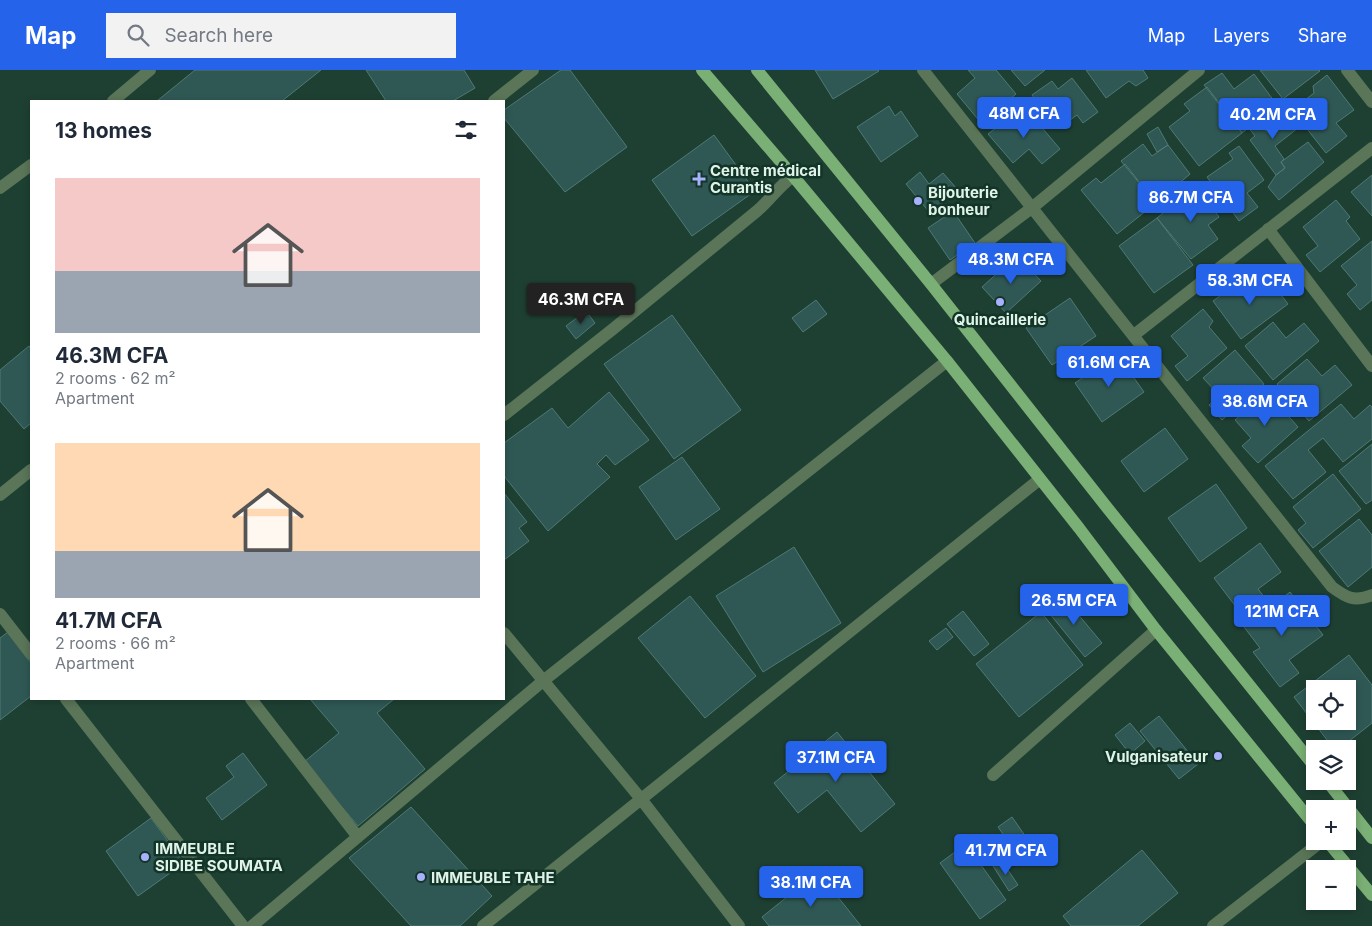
<!DOCTYPE html>
<meta charset="utf-8">
<style>
:root{--surface:#fff;--page:#f2f2f3;--text:#1f2937;--muted:#747a83;--accent:#2563eb}
body{margin:0;font-family:Inter,sans-serif;background:var(--page);color:var(--text);height:100vh;display:flex;flex-direction:column;font-size:19px;white-space:nowrap}
*{box-sizing:border-box;margin:0}
p{font-size:16px;color:var(--muted)}
.icon{flex:none;width:28px;height:28px;fill:none;stroke:currentColor;stroke-width:2;stroke-linecap:round;stroke-linejoin:round}
.map{position:relative;flex:1;overflow:hidden}
.drawer{position:absolute;left:30px;top:30px;width:475px;height:600px;display:flex;flex-direction:column;background:var(--surface);border-radius:0px;box-shadow:0 2px 8px #0003}
.drawer>*{flex:none}
.buttons{position:absolute;left:1306px;top:610px;display:grid;gap:10px}
.buttons a{display:grid;place-items:center;width:50px;height:50px;border-radius:0px;background:var(--surface);box-shadow:0 2px 8px #0003;font-size:25px}
.price{position:absolute;translate:-50% -42px;padding:0 11px;border-radius:5px;background:var(--accent);color:#fff;font-size:16px;line-height:32px;filter:drop-shadow(0 1px 2px #0008)}
.price::after{content:'';position:absolute;left:50%;top:30px;width:15px;height:11px;margin-left:-8px;background:inherit;clip-path:polygon(0 0,100% 0,50% 100%)}
.price.current{background:#222;color:#fff}
ul{padding:0;list-style:none}
li{display:grid;align-content:center;gap:10px;height:265px;padding:0 25px}
li span{display:grid;place-items:center;height:155px;border-radius:0px;color:#555}
li>.icon{margin-inline-start:auto}
span .icon{width:90px;height:90px;fill:#fffc;stroke-width:1}
li b{font-size:21px}
h2{display:flex;justify-content:space-between;align-items:center;height:60px;padding:0 25px;font-size:21px}
header{display:flex;align-items:center;gap:30px;box-sizing:border-box;height:70px;padding:0 25px;background:var(--accent);color:#fff}
header strong{font-size:24px}
nav{display:flex;gap:28px;margin-inline-start:auto;font-size:18px}
.search{width:350px;height:45px;background:var(--page);display:flex;align-items:center;gap:12px;box-sizing:border-box;padding:0 18px;border-radius:0px;color:var(--muted);font-size:19px}
.map>svg:first-child{display:block}
.building{fill:#2f5854;stroke:#507975;fill-rule:evenodd}
.lines{fill:none;stroke-linecap:round;stroke-linejoin:round}
.minor{stroke:#5a7558;stroke-width:12}
.major{stroke:#7aaf75;stroke-width:12}
.poi-dot{fill:#a7b1fc;stroke:#133528;stroke-width:2}
.labels{text-anchor:middle;dominant-baseline:central;stroke-width:5;stroke-linejoin:round;paint-order:stroke}
.poi-label{font-size:15px;font-weight:bold;fill:#e0f3e9;stroke:#133528;text-anchor:start}
</style>
<header>
<strong>Map</strong>
<div class="search"><svg class="icon" aria-label="search" viewBox="0 0 24 24"><circle cx="10" cy="10" r="6"/><path d="M15 15l6 6"/></svg>Search here</div>
<nav><a>Map</a><a>Layers</a><a>Share</a></nav>
</header>
<div class="map">
<svg width="1372" height="856" viewBox="0 0 1372 856">
<rect width="100%" height="100%" fill="#1e4032"/>
<!-- building -->
<path class="building" d="M195,0h126l-39,31h-125z
M366,0h98l11,18 -22,13h-67z
M561,0h9l57,77 -62,45 -61,-74v-8z
M815,0h63l1,1 -46,28z
M968,0h28l20,24 -35,29 -24,-29 18,-16z
M1011,0h34l-20,16z
M1086,0h57l5,8 -12,8 -7,-5 -23,17z
M1260,0h59l1,1 -37,28z
M1222,3l12,16 20,-15 23,31 -35,28 -38,-48z
M1327,5l27,35 -18,13 11,13 -21,17 -34,-43 22,-17 -1,-7z
M1072,8l26,34 -15,11 -6,-8 -19,14 -26,-34 20,-14 6,8z
M1207,17l35,46 -43,33 -30,-39 21,-16 -6,-7z
M889,36l6,10 6,-5 17,25 -37,26 -24,-35z
M1027,40l33,39 -18,15 -13,-15 -16,14 -25,-29 13,-10 4,4z
M1284,40l14,18 -23,18 9,13 -3,3 4,6 -9,7 -26,-35 5,-4 -7,-9 10,-7 8,11 6,-4 2,-9z
M1158,57l10,18 -11,7 -10,-18z
M714,65l41,56 -63,45 -40,-56z
M1308,72l16,20 -45,38 -11,-13 8,-12 9,-7 -4,-6z
M1143,74l9,12 16,-11 22,29 -34,29 -35,-42z
M1239,76l25,34 -17,13 11,14 -19,14 -32,-44 26,-18 -4,-6z
M1125,94l31,39 -39,31 -36,-44 15,-12 5,5z
M920,102l9,12 14,-11 15,17 -28,23 -24,-29z
M1372,105v41l-21,-24z
M1196,116l23,31 -11,8 10,14 -27,20 -34,-41z
M1336,130l14,17 -4,4 14,18 -40,33 -14,-17 12,-9 -15,-19z
M953,141l22,32 -25,17 -22,-32z
M1157,148l36,47 -39,28 -35,-47z
M1372,171v59l-12,10 -13,-16 10,-9 -16,-19z
M1013,189l10,11 4,-4 14,15 -35,32 -24,-26z
M1243,209l10,13 16,-13 19,25 -47,35 -28,-38z
M1070,228l26,38 -44,29 -26,-37z
M816,230l11,14 -24,18 -11,-14z
M1203,239l10,12 -4,6 18,21 -40,33 -12,-15 13,-10 -17,-20z
M586,241l9,12 -19,16 -10,-13z
M672,245l69,95 -67,49 -70,-95z
M1273,252l13,16 18,-15 15,18 -46,39 -28,-34z
M29,276l2,3v74l-7,6 -24,-28v-31z
M1235,280l29,34 -42,36 -13,-15 11,-9 -17,-18z
M1117,284l27,38 -42,30 -27,-39z
M1307,289l15,17 13,-11 17,20 -43,36 -32,-37z
M609,322l40,48 -34,25 -9,-10 -9,9 13,13 -62,54 -44,-55v-33l48,-35 16,20z
M1267,322l31,35 -40,36 -16,-17 9,-8 -16,-18z
M1341,334l13,15 16,-14 2,2v32l-29,23 -20,-24 -15,12 18,22 -33,27 -28,-33z
M1165,358l23,31 -44,33 -23,-31z
M1372,374v56l-6,4 -27,-33z
M682,387l38,52 -44,31 -37,-53z
M1333,404l28,35 -48,39 -15,-18 8,-7 -13,-16z
M1216,414l31,44 -47,34 -32,-44z
M504,423l23,29 -8,6 10,13 -25,19z
M1359,449l13,16v32l-24,20 -29,-36z
M1260,473l21,29 -23,17 11,14 -23,17 -32,-42z
M794,477l47,76 -78,49 -47,-76z
M1290,522l33,43 -34,25 10,13 -19,14 -27,-35 7,-4 -16,-21z
M1062,525l40,48 -17,14 -40,-49z
M690,526l66,80 -51,42 -67,-80z
M963,541l26,33 -15,12 -27,-32z
M1041,542l42,53 -64,52 -43,-53z
M946,558l7,9 -16,13 -8,-9z
M8,562l23,31v33l-31,24v-82z
M1349,585l23,30v38l-33,26h-5l-40,-52zM1315,619h33v32h-33z
M310,629h84l-17,14 48,56 -67,57 -54,-64 35,-29z
M1159,646l39,48 -19,15 -39,-48z
M1130,653l15,18 -15,13 -15,-19z
M837,662l58,72 -34,28 -34,-42 -29,23 -24,-30z
M243,683l24,32 -45,35 -16,-22 28,-21 -8,-11z
M411,737l81,89 -32,30h-49l-62,-68z
M1012,747l23,33 -14,10 -23,-33z
M151,748l33,45 -46,33 -32,-45z
M966,774l40,56 -26,19 -40,-56z
M1142,780l36,43 -40,33h-67l-8,-10z
M1002,791l16,24 -9,6 -16,-25z
M818,802l43,54h-92l-7,-9z"/>
<g class="lines">
<!-- minor -->
<path class="minor" d="M923,0l409,517c15,11 22,15 40,8
M1347,0l25,32
M113,31l37,-31
M494,31l39,-31
M0,118l31,-23
M1268,159l104,137
M931,214l102,-77 166,-137
M1134,265l238,-187
M504,345l109,-86 144,-118c13,-11 22,-25 36,-35
M0,425l31,-25
M0,544l31,40
M504,563l137,166 98,127
M66,629l177,227
M251,629l107,138
M993,705l163,-145
M252,856l291,-245 404,-320
M483,856l557,-447
M1213,856l109,-85"/>
<!-- major -->
<path class="major" d="M702,0l91,106 154,185 132,167 77,102 159,196
M757,0l174,214 174,221 210,262
M1327,711l45,57
M1327,771l45,54"/>
</g>
<!-- markers -->
<g class="poi-dot">
<path d="M696.5 101.5h5v5h5v5h-5v5h-5v-5h-5v-5h5z"/>
<circle cx="918" cy="131" r="5"/>
<circle cx="1000" cy="232" r="5"/>
<circle cx="1218" cy="686" r="5"/>
<circle cx="145" cy="787" r="5"/>
<circle cx="421" cy="807" r="5"/>
</g>
<g class="labels">
<!-- poi labels -->
<g class="poi-label">
<text x="710" y="100">Centre médical<tspan x="710" dy="17">Curantis</tspan></text>
<text x="928" y="122">Bijouterie<tspan x="928" dy="17">bonheur</tspan></text>
<text x="1000" y="249" text-anchor="middle">Quincaillerie</text>
<text x="1208" y="686" text-anchor="end">Vulganisateur</text>
<text x="155" y="778">IMMEUBLE<tspan x="155" dy="17">SIDIBE SOUMATA</tspan></text>
<text x="431" y="807">IMMEUBLE TAHE</text>
</g>
</g>
</svg>
<div class="buttons">
<a><svg class="icon" aria-label="locate" viewBox="0 0 24 24"><circle cx="12" cy="12" r="6"/><path d="M12 2v4M12 18v4M2 12h4M18 12h4"/></svg></a>
<a><svg class="icon" aria-label="layers" viewBox="0 0 24 24"><path d="M12 4l9 5-9 5-9-5zM3 14l9 5 9-5"/></svg></a>
<a>+</a>
<a>−</a>
</div>
<b class="price" style="left:1024px;top:69px">48M CFA</b>
<b class="price" style="left:1273px;top:70px">40.2M CFA</b>
<b class="price" style="left:1191px;top:153px">86.7M CFA</b>
<b class="price" style="left:1011px;top:215px">48.3M CFA</b>
<b class="price" style="left:1250px;top:236px">58.3M CFA</b>
<b class="price current" style="left:581px;top:255px">46.3M CFA</b>
<b class="price" style="left:1109px;top:318px">61.6M CFA</b>
<b class="price" style="left:1265px;top:357px">38.6M CFA</b>
<b class="price" style="left:1074px;top:556px">26.5M CFA</b>
<b class="price" style="left:1282px;top:567px">121M CFA</b>
<b class="price" style="left:836px;top:713px">37.1M CFA</b>
<b class="price" style="left:1006px;top:806px">41.7M CFA</b>
<b class="price" style="left:811px;top:838px">38.1M CFA</b>
<section class="drawer">
<h2>13 homes<svg class="icon" aria-label="filters" viewBox="0 0 24 24"><path d="M4 7h16M4 17h16"/><circle cx="9" cy="7" r="2"/><circle cx="15" cy="17" r="2"/></svg></h2>
<ul>
<li><span style="background:linear-gradient(#f6c9c9 60%,#9aa5b1 0)"><svg class="icon" aria-label="home" viewBox="0 0 24 24"><path d="M3 11l9-7 9 7M6 9v11h12V9"/></svg></span><div><b>46.3M CFA</b><p>2 rooms · 62 m²</p><p>Apartment</p></div></li>
<li><span style="background:linear-gradient(#ffd9b3 70%,#9aa5b1 0)"><svg class="icon" aria-label="home" viewBox="0 0 24 24"><path d="M3 11l9-7 9 7M6 9v11h12V9"/></svg></span><div><b>41.7M CFA</b><p>2 rooms · 66 m²</p><p>Apartment</p></div></li>
</ul>
</section>
</div>
